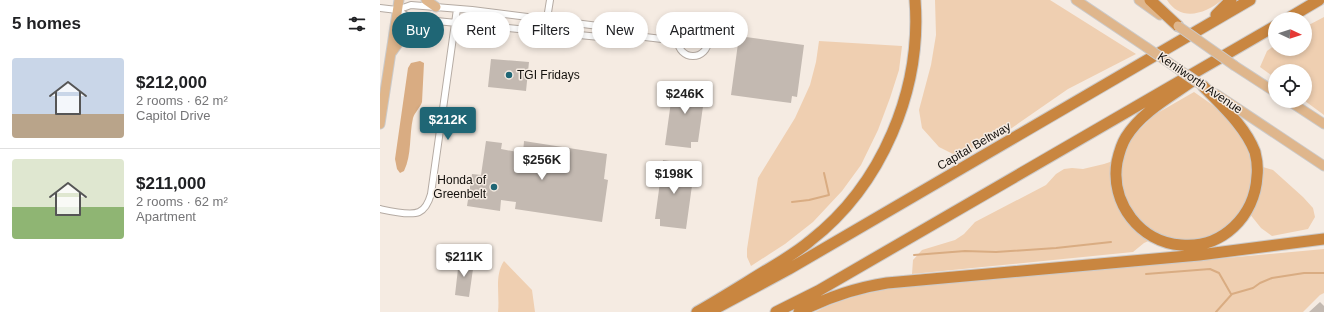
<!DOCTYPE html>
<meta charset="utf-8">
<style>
:root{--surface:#fff;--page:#f6f6f6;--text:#202124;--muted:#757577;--line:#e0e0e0;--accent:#1f6675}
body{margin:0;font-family:Arial,sans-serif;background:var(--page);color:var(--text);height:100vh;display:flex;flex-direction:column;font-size:15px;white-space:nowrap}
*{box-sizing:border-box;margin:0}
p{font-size:13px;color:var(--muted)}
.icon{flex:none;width:22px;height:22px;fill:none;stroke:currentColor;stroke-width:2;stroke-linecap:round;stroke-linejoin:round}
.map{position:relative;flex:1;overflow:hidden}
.details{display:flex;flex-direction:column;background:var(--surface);width:380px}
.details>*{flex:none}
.top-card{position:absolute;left:12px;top:12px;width:380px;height:36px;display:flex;gap:8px}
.needle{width:26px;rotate:94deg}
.controls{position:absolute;left:888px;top:12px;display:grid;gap:8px}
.controls a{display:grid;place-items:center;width:44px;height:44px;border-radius:50%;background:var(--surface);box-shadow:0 2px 6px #0003;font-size:20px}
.price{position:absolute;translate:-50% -34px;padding:0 9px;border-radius:4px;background:#fff;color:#222;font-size:13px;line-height:26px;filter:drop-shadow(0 1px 2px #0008)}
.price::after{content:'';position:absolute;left:50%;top:24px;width:12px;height:9px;margin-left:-6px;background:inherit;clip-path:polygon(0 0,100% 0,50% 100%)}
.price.on{background:var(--accent);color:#fff}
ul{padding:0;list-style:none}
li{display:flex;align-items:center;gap:12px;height:100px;padding:0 12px}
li+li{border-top:1px solid var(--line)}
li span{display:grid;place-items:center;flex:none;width:112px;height:80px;border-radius:4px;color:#555}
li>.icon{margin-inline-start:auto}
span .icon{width:48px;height:48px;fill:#fffc;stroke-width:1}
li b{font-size:17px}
h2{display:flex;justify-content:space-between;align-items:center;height:48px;padding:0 12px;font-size:17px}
.tag{padding:0 14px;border-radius:18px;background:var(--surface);box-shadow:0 2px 6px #0003;font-size:14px;line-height:36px}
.tag.on{background:var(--accent);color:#fff}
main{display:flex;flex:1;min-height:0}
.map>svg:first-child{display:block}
.green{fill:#efcfb1}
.water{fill:#d9ac82}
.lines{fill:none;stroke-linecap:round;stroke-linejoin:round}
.stream{stroke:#d9ac82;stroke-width:2}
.building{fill:#c3b9b1}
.minor-casing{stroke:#b5aba3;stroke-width:8}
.primary-casing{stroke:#cbcaca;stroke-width:11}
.motorway-casing{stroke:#cbcaca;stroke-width:13}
.minor{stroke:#fff;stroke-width:6}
.primary{stroke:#dfb68c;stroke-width:9}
.motorway{stroke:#c98640;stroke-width:11}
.primary-bridge-casing{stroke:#cbcaca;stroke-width:11;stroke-linecap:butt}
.primary-bridge{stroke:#dfb68c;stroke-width:9}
.poi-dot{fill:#1f6675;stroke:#f5ebe2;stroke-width:1.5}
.labels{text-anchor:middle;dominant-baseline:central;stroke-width:3;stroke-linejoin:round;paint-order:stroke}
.poi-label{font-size:12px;fill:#13100c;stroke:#f5ebe2;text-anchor:start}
.street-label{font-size:12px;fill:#13100c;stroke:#f5ebe2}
</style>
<main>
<section class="details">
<h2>5 homes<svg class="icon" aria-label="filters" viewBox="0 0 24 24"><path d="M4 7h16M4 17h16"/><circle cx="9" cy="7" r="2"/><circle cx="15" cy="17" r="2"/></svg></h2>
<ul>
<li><span style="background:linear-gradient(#c9d6e8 70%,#b9a48a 0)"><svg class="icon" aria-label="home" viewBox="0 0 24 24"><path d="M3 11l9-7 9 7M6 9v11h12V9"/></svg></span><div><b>$212,000</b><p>2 rooms · 62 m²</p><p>Capitol Drive</p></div></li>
<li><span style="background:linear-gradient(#dfe7d0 60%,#8fb573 0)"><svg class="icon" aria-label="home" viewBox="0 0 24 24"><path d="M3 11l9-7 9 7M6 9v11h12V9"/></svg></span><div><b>$211,000</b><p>2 rooms · 62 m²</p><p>Apartment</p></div></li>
</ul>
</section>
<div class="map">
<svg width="944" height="312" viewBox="0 0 944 312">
<rect width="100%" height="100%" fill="#f5ebe2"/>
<!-- green -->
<path class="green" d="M555,0h115l86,54 -68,35 -62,43 -43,21 -10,1 -14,-7 -17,-19 -3,-18 12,-45 5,-30z
M787,0h55c-17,14 -41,22 -55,0z
M944,17v98l-19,-14v-30h-30v7l-15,-11 7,-16 8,-6v4h30v-22z
M439,41l83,5 -3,24 -9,28 -12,32 -17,35 -19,26 -29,31 -28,22 -34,22 -4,-9v-8l11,-71 37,-60 15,-33 6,-23z
M814,92c21,14 43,31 54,54 3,6 4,12 5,18l20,6 30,27 10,11 2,9 -7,12 -36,7 -11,-8 -16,-20c-28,28 -43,40 -83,27l-18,8 -11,9 -221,22 1,-14 9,-10 33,-10 9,-6 11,-12 71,-37 10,-11 8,-5 8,-1 11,1 21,-5 18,-6 10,-21 22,-22z
M944,249v44l-4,2 -17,17h-488c24,-12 46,-18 73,-23z
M124,261l28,29 3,22h-37c2,-17 -4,-36 6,-51z"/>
<!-- water -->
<path class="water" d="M40,61l4,2 -2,39c-2,6 -7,10 -9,16 -4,17 -1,37 -9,53l-4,2 -3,-4 -2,-10 13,-91 3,-5z"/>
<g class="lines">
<!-- stream -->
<path class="stream" d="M412,202l17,-2 20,-5 -5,-22
M534,255l51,-4 31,1 60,-4 55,-6
M766,274l64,-5 9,4 12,21
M836,312l16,-18 21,-6 7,-5 12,-5 32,-5h20"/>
</g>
<!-- building -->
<path class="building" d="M359,36l65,9 -7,52 -5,-1 -1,7 -60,-8z
M111,59l38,3 -3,29 -38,-4z
M300,81l26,4 -8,57h-7v6l-26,-3 8,-58 6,1z
M106,141l16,2 -1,6 22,4 1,-12 83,13 -3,25 4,1 -6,42 -87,-13 1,-7 -15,-2 -1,11 -33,-5 5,-32 9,1z
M283,160l26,4 -1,6 6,1 -8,58 -26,-3v-7h-5z
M79,260l15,2 -5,35 -14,-2z
M940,302l4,4v6h-15z"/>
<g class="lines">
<defs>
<path id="minor" d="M0,8l17,2 13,8 6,1 204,20 8,-4
M17,10l14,-5 61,5 150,19 6,6 51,6
M298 41a15 15 0 1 1 30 0a15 15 0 1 1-30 0Z
M165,31l5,-31
M0,209c9,2 30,7 39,3 7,-3 10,-11 12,-18l26,-185"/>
<path id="primary" d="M46,0l10,7
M696,0l70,47
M759,0l21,15
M12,52c10,-14 16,-24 31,-33
M855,66l40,26
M836,94l108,72
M909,101l35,23
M0,124l19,-124"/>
<path id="motorway" d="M770,0l28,26
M836,15l15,-15
M907,19l32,-19
M811,82c-23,16 -50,31 -65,55 -5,8 -7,16 -9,25 -7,41 23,80 64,83 41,4 74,-29 76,-69 1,-8 0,-16 -2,-24 -10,-26 -33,-46 -52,-66
M317,312c23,-13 45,-27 68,-41 15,-9 31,-18 45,-30 72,-56 112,-151 105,-241
M329,312l80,-43 461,-269
M396,312l42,-21 457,-265
M419,312c29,-15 55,-24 88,-29l312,-28 125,-16"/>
</defs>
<!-- minor casing -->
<use href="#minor" class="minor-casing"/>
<!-- primary casing -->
<use href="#primary" class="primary-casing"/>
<!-- motorway casing -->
<use href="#motorway" class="motorway-casing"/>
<!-- minor -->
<use href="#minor" class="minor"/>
<!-- primary -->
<use href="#primary" class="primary"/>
<!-- motorway -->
<use href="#motorway" class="motorway"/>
<defs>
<path id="primary-bridge" d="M798,26l57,40
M766,47l57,39"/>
</defs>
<!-- primary-bridge casing -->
<use href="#primary-bridge" class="primary-bridge-casing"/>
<!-- primary-bridge -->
<use href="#primary-bridge" class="primary-bridge"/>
</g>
<!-- markers -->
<g class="poi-dot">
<circle cx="129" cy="75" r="4"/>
<circle cx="114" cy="187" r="4"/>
</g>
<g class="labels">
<!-- poi labels -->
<g class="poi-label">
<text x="137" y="75">TGI Fridays</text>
<text x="106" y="180" text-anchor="end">Honda of<tspan x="106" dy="14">Greenbelt</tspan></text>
</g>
<!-- street labels -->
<g class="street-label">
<text transform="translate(820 83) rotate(34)">Kenilworth Avenue</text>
<text transform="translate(594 146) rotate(-30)">Capital Beltway</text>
</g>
</g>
</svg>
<div class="controls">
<a><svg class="needle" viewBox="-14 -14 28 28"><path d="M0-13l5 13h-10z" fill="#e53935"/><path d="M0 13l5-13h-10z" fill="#757577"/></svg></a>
<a><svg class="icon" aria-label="locate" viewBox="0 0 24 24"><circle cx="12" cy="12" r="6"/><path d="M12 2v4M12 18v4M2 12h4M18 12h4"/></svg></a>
</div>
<b class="price" style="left:305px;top:115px">$246K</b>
<b class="price on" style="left:68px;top:141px">$212K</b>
<b class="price" style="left:162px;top:181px">$256K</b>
<b class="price" style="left:294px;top:195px">$198K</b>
<b class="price" style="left:84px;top:278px">$211K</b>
<div class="top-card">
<a class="tag on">Buy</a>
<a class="tag">Rent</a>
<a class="tag">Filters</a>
<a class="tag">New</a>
<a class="tag">Apartment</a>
</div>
</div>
</main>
